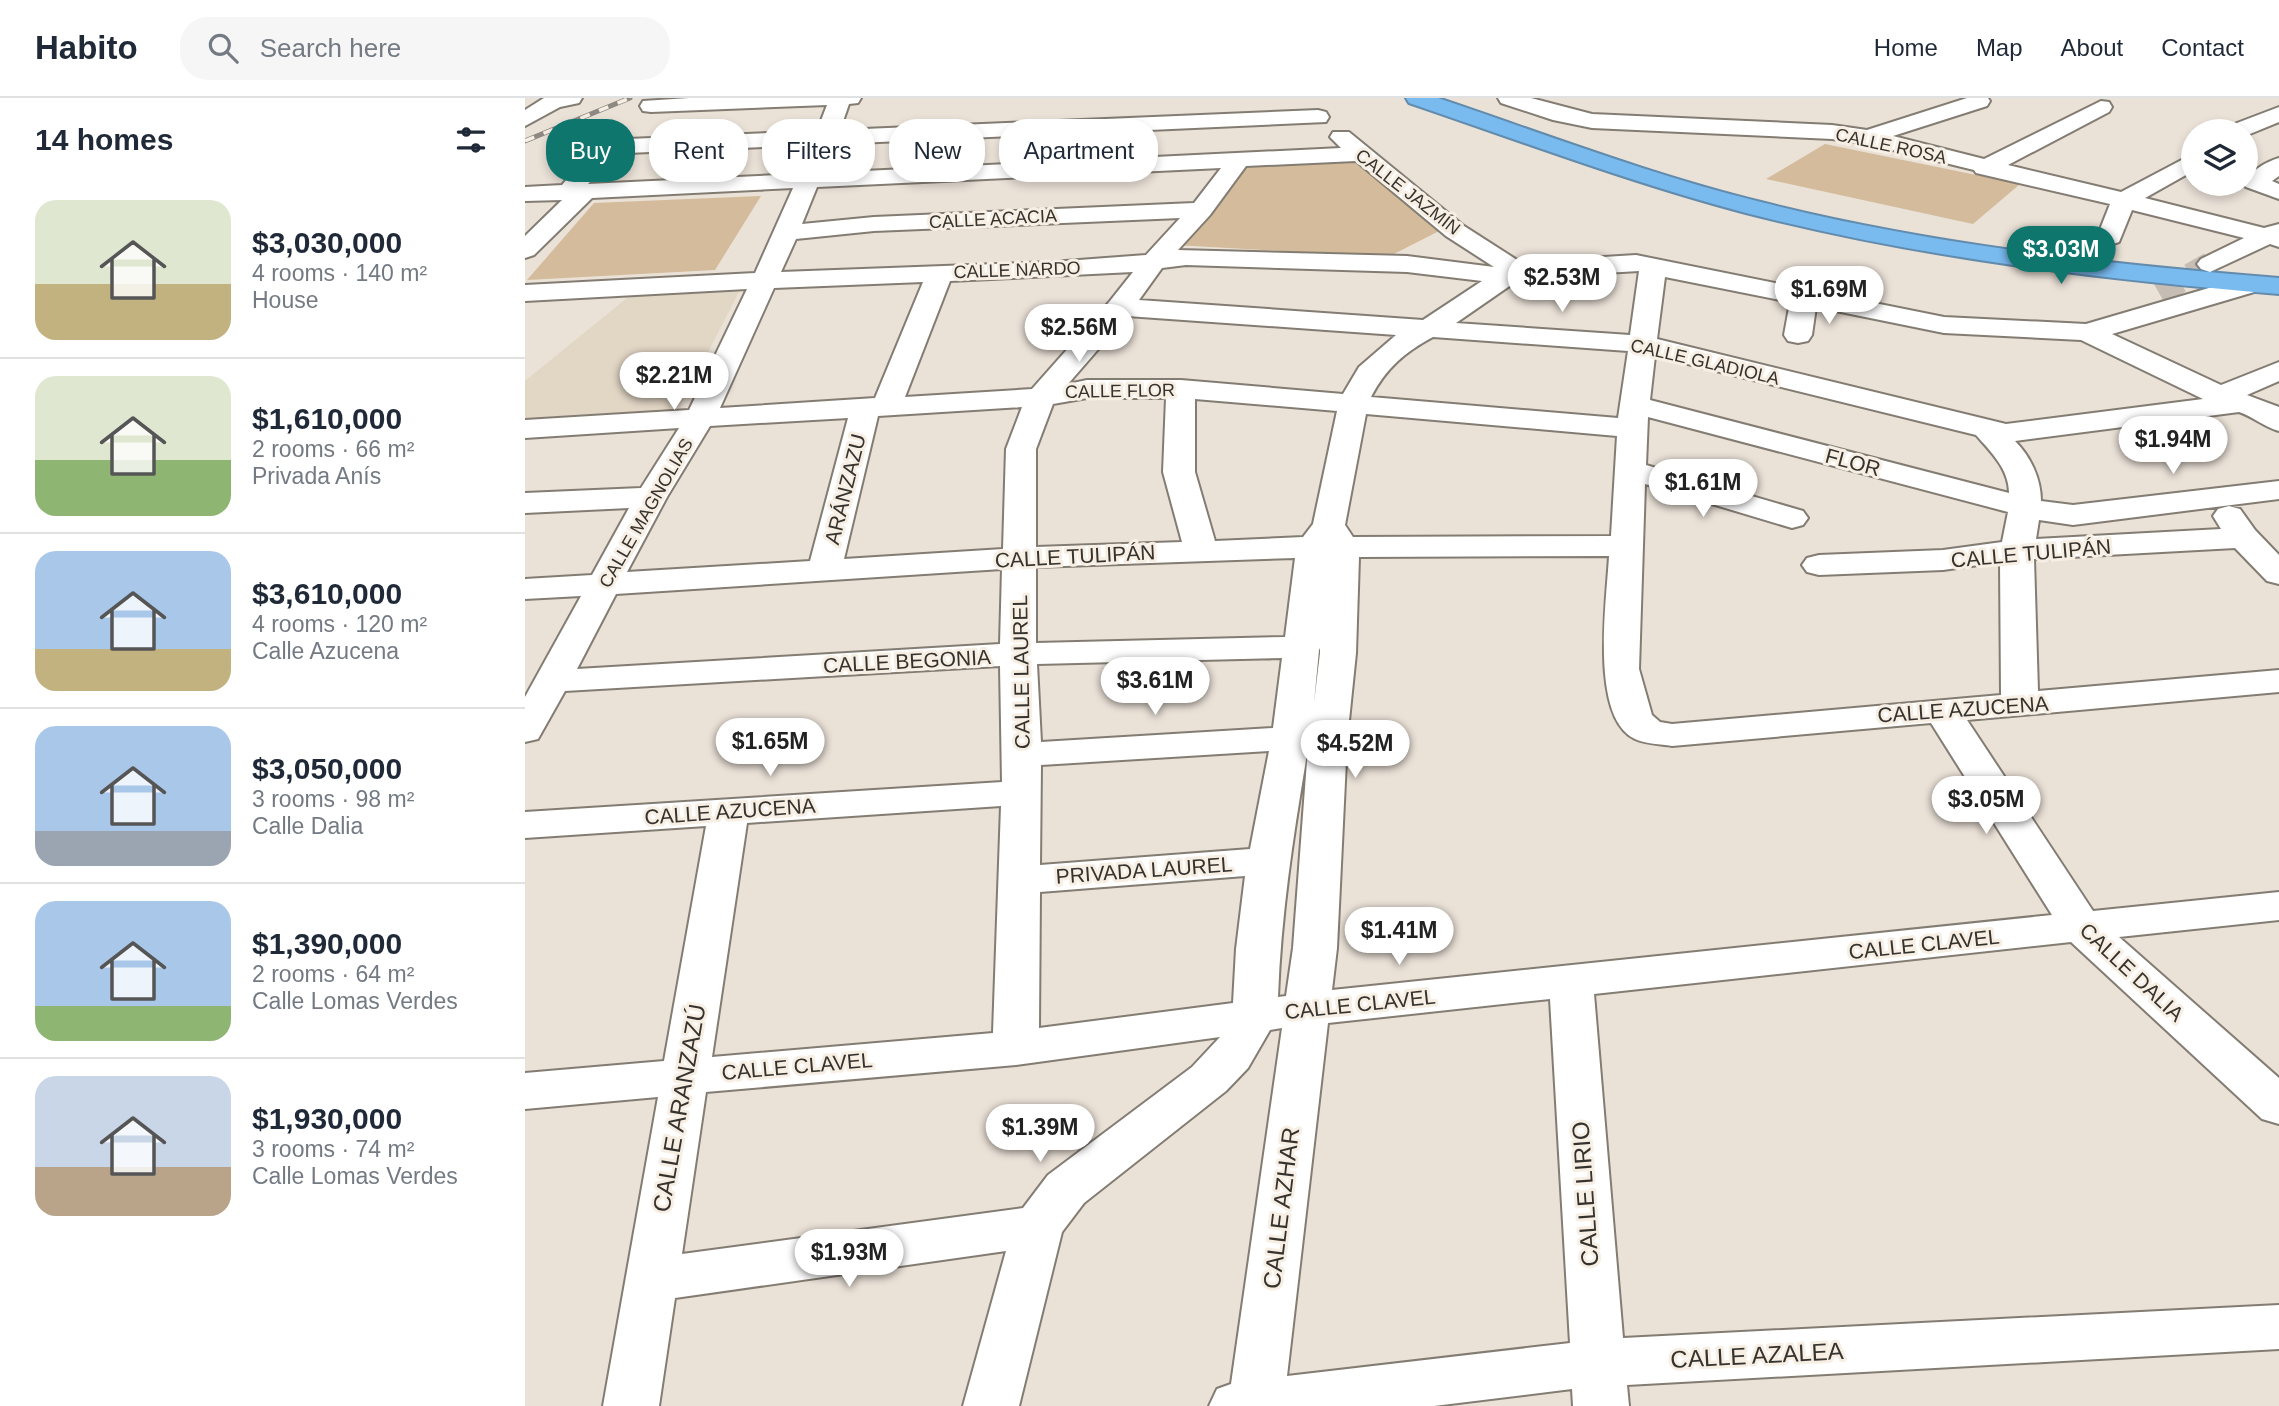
<!DOCTYPE html>
<meta charset="utf-8">
<style>
:root{--surface:#fff;--page:#f6f6f7;--text:#1f2937;--muted:#747a83;--line:#e0e1e3;--accent:#0f766e}
body{margin:0;font-family:Arial,sans-serif;background:var(--page);color:var(--text);height:100vh;display:flex;flex-direction:column;font-size:26px;white-space:nowrap}
*{box-sizing:border-box;margin:0}
p{font-size:23px;color:var(--muted)}
.icon{flex:none;width:38px;height:38px;fill:none;stroke:currentColor;stroke-width:2;stroke-linecap:round;stroke-linejoin:round}
.map{position:relative;flex:1;overflow:hidden}
.side{display:flex;flex-direction:column;background:var(--surface);width:525px}
.side>*{flex:none}
.guide{position:absolute;left:21px;top:21px;width:665px;height:63px;display:flex;gap:14px}
.fabs{position:absolute;left:1656px;top:21px;display:grid;gap:14px}
.fabs a{display:grid;place-items:center;width:77px;height:77px;border-radius:50%;background:var(--surface);box-shadow:0 4px 10px #0003;font-size:35px}
.price{position:absolute;translate:-50% -60px;padding:0 16px;border-radius:24px;background:#fff;color:#222;font-size:23px;line-height:46px;filter:drop-shadow(0 2px 4px #0008)}
.price::after{content:'';position:absolute;left:50%;top:42px;width:21px;height:16px;margin-left:-10px;background:inherit;clip-path:polygon(0 0,100% 0,50% 100%)}
.price.on{background:var(--accent);color:#fff}
ul{padding:0;list-style:none}
li{display:flex;align-items:center;gap:21px;height:175px;padding:0 35px}
li+li{border-top:2px solid var(--line)}
li span{display:grid;place-items:center;flex:none;width:196px;height:140px;border-radius:21px;color:#555}
li>.icon{margin-inline-start:auto}
span .icon{width:84px;height:84px;fill:#fffc;stroke-width:1}
li b{font-size:30px}
h2{display:flex;justify-content:space-between;align-items:center;height:84px;padding:0 35px;font-size:30px}
.tag{padding:0 24px;border-radius:28px;background:var(--surface);box-shadow:0 4px 10px #0003;font-size:24px;line-height:63px}
.tag.on{background:var(--accent);color:#fff}
header{display:flex;align-items:center;gap:42px;box-sizing:border-box;height:98px;padding:0 35px;background:var(--surface);border-bottom:2px solid var(--line)}
header strong{font-size:33px}
nav{display:flex;gap:38px;margin-inline-start:auto;font-size:24px}
.search{width:490px;height:63px;background:var(--page);display:flex;align-items:center;gap:18px;box-sizing:border-box;padding:0 24px;border-radius:28px;color:var(--muted);font-size:26px}
main{display:flex;flex:1;min-height:0}
.map>svg:first-child{display:block}
.built{fill:#e2d6c5}
.green{fill:#d3bb9b}
.lines{fill:none;stroke-linecap:round;stroke-linejoin:round}
.minor-tunnel{stroke:#c6beb5;stroke-width:24;stroke-dasharray:24 12;stroke-linecap:butt}
.minor-casing{stroke:#837c72;stroke-width:4}
.highway-casing{stroke:#628bac;stroke-width:4}
.minor{fill:#fff;fill-rule:evenodd}
.highway{fill:#79baef;fill-rule:evenodd}
.rail-casing{stroke:#8d8881;stroke-width:5}
.rail{stroke:#f7efe4;stroke-width:3.5;stroke-dasharray:10;stroke-linecap:butt}
.labels{text-anchor:middle;dominant-baseline:central;stroke-width:6;stroke-linejoin:round;paint-order:stroke}
.far-street-label{font-size:18px;fill:#36332f;stroke:#f7efe4}
.street-label{font-size:21px;fill:#36332f;stroke:#f7efe4}
.near-street-label{font-size:24px;fill:#36332f;stroke:#f7efe4}
</style>
<header>
<strong>Habito</strong>
<div class="search"><svg class="icon" aria-label="search" viewBox="0 0 24 24"><circle cx="10" cy="10" r="6"/><path d="M15 15l6 6"/></svg>Search here</div>
<nav><a>Home</a><a>Map</a><a>About</a><a>Contact</a></nav>
</header>
<main>
<section class="side">
<h2>14 homes<svg class="icon" aria-label="filters" viewBox="0 0 24 24"><path d="M4 7h16M4 17h16"/><circle cx="9" cy="7" r="2"/><circle cx="15" cy="17" r="2"/></svg></h2>
<ul>
<li><span style="background:linear-gradient(#dfe7d0 60%,#c2b280 0)"><svg class="icon" aria-label="home" viewBox="0 0 24 24"><path d="M3 11l9-7 9 7M6 9v11h12V9"/></svg></span><div><b>$3,030,000</b><p>4 rooms · 140 m²</p><p>House</p></div></li>
<li><span style="background:linear-gradient(#dfe7d0 60%,#8fb573 0)"><svg class="icon" aria-label="home" viewBox="0 0 24 24"><path d="M3 11l9-7 9 7M6 9v11h12V9"/></svg></span><div><b>$1,610,000</b><p>2 rooms · 66 m²</p><p>Privada Anís</p></div></li>
<li><span style="background:linear-gradient(#a9c7e8 70%,#c2b280 0)"><svg class="icon" aria-label="home" viewBox="0 0 24 24"><path d="M3 11l9-7 9 7M6 9v11h12V9"/></svg></span><div><b>$3,610,000</b><p>4 rooms · 120 m²</p><p>Calle Azucena</p></div></li>
<li><span style="background:linear-gradient(#a9c7e8 75%,#9aa5b1 0)"><svg class="icon" aria-label="home" viewBox="0 0 24 24"><path d="M3 11l9-7 9 7M6 9v11h12V9"/></svg></span><div><b>$3,050,000</b><p>3 rooms · 98 m²</p><p>Calle Dalia</p></div></li>
<li><span style="background:linear-gradient(#a9c7e8 75%,#8fb573 0)"><svg class="icon" aria-label="home" viewBox="0 0 24 24"><path d="M3 11l9-7 9 7M6 9v11h12V9"/></svg></span><div><b>$1,390,000</b><p>2 rooms · 64 m²</p><p>Calle Lomas Verdes</p></div></li>
<li><span style="background:linear-gradient(#c9d6e8 65%,#b9a48a 0)"><svg class="icon" aria-label="home" viewBox="0 0 24 24"><path d="M3 11l9-7 9 7M6 9v11h12V9"/></svg></span><div><b>$1,930,000</b><p>3 rooms · 74 m²</p><p>Calle Lomas Verdes</p></div></li>
</ul>
</section>
<div class="map">
<svg width="1754" height="1308" viewBox="0 0 1754 1308">
<rect width="100%" height="100%" fill="#eae1d7"/>
<!-- built -->
<path class="built" d="M216,190l-65,126 -151,10v-43l107,-87z"/>
<!-- green -->
<path class="green" d="M1300,46l195,40 -47,40 -207,-45z
M836,65l82,66 -55,28 -213,-12 70,-81z
M236,98l-46,74 -188,10 67,-77z"/>
<g class="lines">
<!-- minor-tunnel -->
<path class="minor-tunnel" d="M1634,195l51,-29"/>
<defs>
<path id="minor" d="M19,0h38l-3,5 -19,4 -35,19v-16z
M164,0h172l-3,5 -9,1 -9,26 478,-20 8,2 3,5 -3,5 -491,22 -12,29 518,-25 -11,-11 3,-5h16l115,94 64,41 43,-8 65,-4 308,62 142,7 157,-46 9,-2 9,2 4,6 -4,6 -149,44 109,51 58,-23v19l-32,14 32,12v24c-15,-4 -25,-14 -40,-19l-224,29c16,16 26,38 26,60l32,4 206,-24v18l-206,26 -34,-5 -3,19 185,-10 -8,-13 5,-7 11,-3 11,3 15,21 24,25v29l-12,-3 -32,-33 -201,11 4,132 241,-21v22l-312,28 126,191 186,-19v28l-160,17 160,141v46l-17,-5 -191,-177 -477,52 29,344 656,-33v44l-652,36 2,21h-56l-1,-17 -138,17h-225l8,-17 14,-5 51,-356 -12,2 -22,38 -22,23 -142,112 -22,29 -43,174h-56l43,-155 -331,47 -16,108h-56l55,-309 -133,12v-36l139,-12 42,-235 -181,12v-26l477,-30 -2,-116 -435,25 -27,48 -13,3v-45l56,-101 -56,3v-20l67,-4 37,-67 -104,5v-20l116,-5 38,-60 -154,10v-18l164,-10 58,-121 -222,12v-16l230,-12 38,-85 -201,10 -58,57 -9,3v-22l37,-36 -37,1v-14l37,-2c19,-23 35,-39 66,-46l189,-8 10,-26 -176,7 -8,-1 -3,-5 3,-5zM287,47l-13,29 -211,10 21,-22 19,-9zM831,63l90,75 48,31 -87,-11 -229,-6 32,-35 36,-49zM696,70l-27,35 -320,14 -72,7 15,-37zM655,120l-34,37 -94,7 -271,10 15,-33 78,-8zM661,167l221,7 75,9 -59,39 -284,-20 23,-32zM1114,173l-9,64 -174,-12 55,-38 60,-10zM608,174l-23,29 -78,88 -127,8 45,-116zM1140,179l125,25 -6,33 4,6 10,2 10,-2 4,-6 4,-28 128,26 137,7 122,59 -197,25 -349,-85zM398,184l-48,116 -155,10 54,-120zM602,218l269,19 -37,32 -16,27 -162,-14h-94l-19,4zM908,239l195,14 -10,67 -247,-21c15,-29 34,-45 62,-60zM1130,258l321,79c15,17 33,34 33,58l-359,-93zM562,300h79l-3,74 19,70 -146,5v-98l17,-45zM670,301l142,12 -24,113 -10,13 -88,4 -20,-69zM497,309l-16,42 -3,100 -159,10 34,-143zM841,316l251,22 -6,100 -258,1 -8,-12zM1123,319l360,95 -6,30 -59,8 -124,5 -12,3 -5,7 5,7 12,3 124,-5 57,-8 1,133 -329,29 -12,-2 -8,-7 -13,-46 6,-185 147,44 11,-3 5,-7 -5,-7 -157,-46zM323,320l-38,143 -183,11 40,-75 43,-71zM1084,458c-2,42 -20,162 26,183 11,5 25,5 37,7l259,-23 121,192 -720,75 5,-42 10,-208 9,-87 3,-96zM770,460l-10,79 -249,6v-76zM477,471l-2,75 -423,25 39,-75zM795,550v5l-6,50 5,-53zM757,560l-9,70 -232,14 -4,-78zM783,650l-15,200 -7,48 -8,1c3,-84 16,-166 30,-249zM744,653l-19,98 -210,16 1,-100zM476,708l-8,227 -281,24 35,-234zM720,778l-9,73 -3,54 -194,25 1,-136zM1025,901l20,344 -283,33 41,-353zM695,939l-28,30 -144,108 -25,33 -341,46 24,-162 310,-27z
M973,0h33l61,16 240,11 35,5 100,-32h21l2,3 -3,5 -94,30 91,23 117,-58 8,1 3,5 -3,5 -101,53 113,27 72,-38v17l-48,27 119,30 15,-4v23l-9,-3 -60,28 -9,-3 -4,-5 4,-5 43,-21 -112,-28 -13,32 -9,3 -9,-3 -4,-5 13,-33 -134,-31 -2,-3 -106,-26 -36,-5 -240,-11 -39,-8 -52,-17z
M1754,9v15l-34,14v-5h-19l3,-5z
M1754,60v18l-7,5 7,3v15l-33,-12 -3,-3c5,-11 22,-22 36,-26z"/>
<path id="highway" d="M881,0h32c107,36 213,77 323,104 170,43 344,62 518,76v16c-179,-15 -358,-36 -533,-81 -114,-30 -225,-72 -337,-110z"/>
</defs>
<!-- minor casing -->
<use href="#minor" class="minor-casing"/>
<!-- highway casing -->
<use href="#highway" class="highway-casing"/>
<!-- minor -->
<use href="#minor" class="minor"/>
<!-- highway -->
<use href="#highway" class="highway"/>
<defs>
<path id="rail" d="M0,43l105,-43"/>
</defs>
<!-- rail casing -->
<use href="#rail" class="rail-casing"/>
<!-- rail -->
<use href="#rail" class="rail"/>
</g>
<g class="labels">
<!-- far-street labels -->
<g class="far-street-label">
<text transform="translate(1366 48) rotate(12)">CALLE ROSA</text>
<text transform="translate(883 94) rotate(38)">CALLE JAZMÍN</text>
<text transform="translate(468 121) rotate(-3)">CALLE ACACIA</text>
<text transform="translate(492 172) rotate(-2)">CALLE NARDO</text>
<text transform="translate(1180 264) rotate(13)">CALLE GLADIOLA</text>
<text transform="translate(595 293) rotate(-1)">CALLE FLOR</text>
<text transform="translate(121 415) rotate(-60)">CALLE MAGNOLIAS</text>
</g>
<!-- street labels -->
<g class="street-label">
<text transform="translate(1328 364) rotate(15)">FLOR</text>
<text transform="translate(320 391) rotate(-76)">ARÁNZAZU</text>
<text transform="translate(1506 455) rotate(-5)">CALLE TULIPÁN</text>
<text transform="translate(550 458) rotate(-3)">CALLE TULIPÁN</text>
<text transform="translate(382 563) rotate(-3)">CALLE BEGONIA</text>
<text transform="translate(496 574) rotate(-91)">CALLE LAUREL</text>
<text transform="translate(1438 611) rotate(-4)">CALLE AZUCENA</text>
<text transform="translate(205 713) rotate(-4)">CALLE AZUCENA</text>
<text transform="translate(619 772) rotate(-4)">PRIVADA LAUREL</text>
<text transform="translate(1399 846) rotate(-6)">CALLE CLAVEL</text>
<text transform="translate(1607 874) rotate(43)">CALLE DALIA</text>
<text transform="translate(835 906) rotate(-6)">CALLE CLAVEL</text>
<text transform="translate(272 968) rotate(-5)">CALLE CLAVEL</text>
</g>
<!-- near-street labels -->
<g class="near-street-label">
<text transform="translate(154 1010) rotate(-80)">CALLE ARANZAZÚ</text>
<text transform="translate(1060 1096) rotate(-94)">CALLE LIRIO</text>
<text transform="translate(756 1110) rotate(-83)">CALLE AZHAR</text>
<text transform="translate(1232 1257) rotate(-3)">CALLE AZALEA</text>
</g>
</g>
</svg>
<div class="fabs">
<a><svg class="icon" aria-label="layers" viewBox="0 0 24 24"><path d="M12 4l9 5-9 5-9-5zM3 14l9 5 9-5"/></svg></a>
</div>
<b class="price on" style="left:1536px;top:188px">$3.03M</b>
<b class="price" style="left:1037px;top:216px">$2.53M</b>
<b class="price" style="left:1304px;top:228px">$1.69M</b>
<b class="price" style="left:554px;top:266px">$2.56M</b>
<b class="price" style="left:149px;top:314px">$2.21M</b>
<b class="price" style="left:1648px;top:378px">$1.94M</b>
<b class="price" style="left:1178px;top:421px">$1.61M</b>
<b class="price" style="left:630px;top:619px">$3.61M</b>
<b class="price" style="left:245px;top:680px">$1.65M</b>
<b class="price" style="left:830px;top:682px">$4.52M</b>
<b class="price" style="left:1461px;top:738px">$3.05M</b>
<b class="price" style="left:874px;top:869px">$1.41M</b>
<b class="price" style="left:515px;top:1066px">$1.39M</b>
<b class="price" style="left:324px;top:1191px">$1.93M</b>
<div class="guide">
<a class="tag on">Buy</a>
<a class="tag">Rent</a>
<a class="tag">Filters</a>
<a class="tag">New</a>
<a class="tag">Apartment</a>
</div>
</div>
</main>
